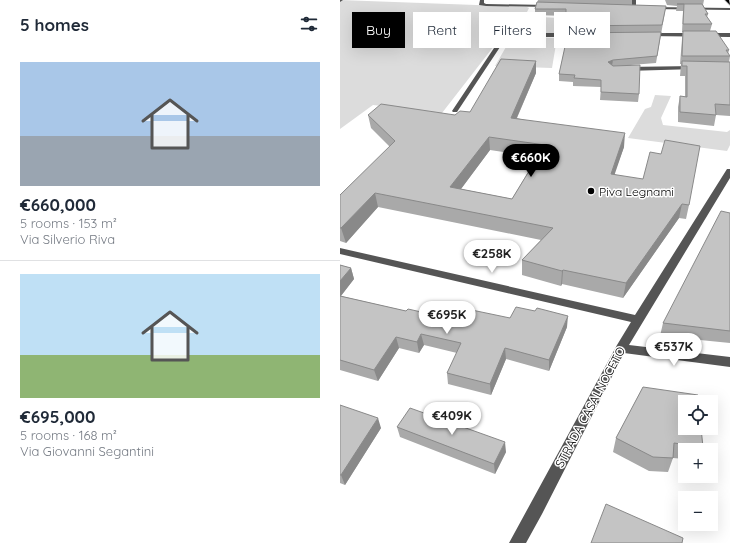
<!DOCTYPE html>
<meta charset="utf-8">
<style>
:root{--surface:#fff;--page:#f6f6f7;--text:#1f2937;--muted:#747a83;--line:#e0e1e3;--accent:#000}
body{margin:0;font-family:Quicksand,sans-serif;background:var(--page);color:var(--text);height:100vh;display:flex;flex-direction:column;font-size:15px;white-space:nowrap}
*{box-sizing:border-box;margin:0}
p{font-size:13px;color:var(--muted)}
.icon{flex:none;width:22px;height:22px;fill:none;stroke:currentColor;stroke-width:2;stroke-linecap:round;stroke-linejoin:round}
.map{position:relative;flex:1;overflow:hidden}
.panel{display:flex;flex-direction:column;background:var(--surface);width:340px}
.panel>*{flex:none}
.top-card{position:absolute;left:12px;top:12px;width:318px;height:36px;display:flex;gap:8px}
.buttons{position:absolute;left:338px;top:395px;display:grid;gap:8px}
.buttons a{display:grid;place-items:center;width:40px;height:40px;border-radius:0px;background:var(--surface);box-shadow:0 4px 16px #0002;font-size:20px}
.price{position:absolute;translate:-50% -34px;padding:0 9px;border-radius:14px;background:#fff;color:#222;font-size:13px;line-height:26px;filter:drop-shadow(0 1px 2px #0008)}
.price::after{content:'';position:absolute;left:50%;top:24px;width:12px;height:9px;margin-left:-6px;background:inherit;clip-path:polygon(0 0,100% 0,50% 100%)}
.price.on{background:var(--accent);color:#fff}
ul{padding:0;list-style:none}
li{display:grid;align-content:center;gap:8px;height:212px;padding:0 20px}
li+li{border-top:1px solid var(--line)}
li span{display:grid;place-items:center;height:124px;border-radius:0px;color:#555}
li>.icon{margin-inline-start:auto}
span .icon{width:72px;height:72px;fill:#fffc;stroke-width:1}
li b{font-size:17px}
h2{display:flex;justify-content:space-between;align-items:center;height:48px;padding:0 20px;font-size:17px}
.pill{padding:0 14px;border-radius:0px;background:var(--surface);box-shadow:0 4px 16px #0002;font-size:14px;line-height:36px}
.pill.on{background:var(--accent);color:#fff}
main{display:flex;flex:1;min-height:0}
.map>svg:first-child{display:block}
.green{fill:#dcdcdc}
.lines{fill:none;stroke-linecap:round;stroke-linejoin:round}
.major-casing{stroke:#dbdbdb;stroke-width:2}
.minor{fill:#555;fill-rule:evenodd}
.major{fill:#000;fill-rule:evenodd}
.wall{fill:#a9a9a9;fill-rule:evenodd}
.shaded-wall{fill:#898989}
.building{fill:#c4c4c4;stroke:#898989;fill-rule:evenodd}
.poi-dot{fill:#000;stroke:#fff;stroke-width:1.5}
.labels{text-anchor:middle;dominant-baseline:central;stroke-width:3;stroke-linejoin:round;paint-order:stroke}
.poi-label{font-size:12px;fill:#000;stroke:#fff;text-anchor:start}
.street-label{font-size:12px;fill:#000;stroke:#fff}
</style>
<main>
<section class="panel">
<h2>5 homes<svg class="icon" aria-label="filters" viewBox="0 0 24 24"><path d="M4 7h16M4 17h16"/><circle cx="9" cy="7" r="2"/><circle cx="15" cy="17" r="2"/></svg></h2>
<ul>
<li><span style="background:linear-gradient(#a9c7e8 60%,#9aa5b1 0)"><svg class="icon" aria-label="home" viewBox="0 0 24 24"><path d="M3 11l9-7 9 7M6 9v11h12V9"/></svg></span><div><b>€660,000</b><p>5 rooms · 153 m²</p><p>Via Silverio Riva</p></div></li>
<li><span style="background:linear-gradient(#bfe0f5 65%,#8fb573 0)"><svg class="icon" aria-label="home" viewBox="0 0 24 24"><path d="M3 11l9-7 9 7M6 9v11h12V9"/></svg></span><div><b>€695,000</b><p>5 rooms · 168 m²</p><p>Via Giovanni Segantini</p></div></li>
</ul>
</section>
<div class="map">
<svg width="390" height="543" viewBox="0 0 390 543">
<rect width="100%" height="100%" fill="#fff"/>
<!-- green -->
<path class="green" d="M0,0l187,7 2,1 -4,8 33,2 1,-9h5l-4,24h-48l-11,4 -59,76 -69,-8 -33,24z
M182,37l35,1 -5,30 -57,-2 15,-26z
M315,95l16,1 -10,22 2,7 64,7 3,-2v15l-3,6 -99,-13 17,-29 6,-2z"/>
<g class="lines">
<defs>
<path id="major" d="M385,0h4l1,5z"/>
</defs>
<!-- major casing -->
<use href="#major" class="major-casing"/>
<!-- minor -->
<path class="minor" d="M0,0h3l-3,2z
M140,0h4v3l2,1 62,1 2,1 -2,1 -62,-1 -7,-1z
M292,0h4v9l-4,-1z
M312,7l78,1v2l-80,-1z
M179,33h61l3,2 -3,2h-61l-15,4 -47,71h-4l-1,-1 48,-72z
M308,33h82v4l-84,-1 -1,-1z
M354,66l2,1v2l-70,2 -3,-2 3,-2z
M387,169h3v9l-101,167 101,12v10l-106,-14 -82,161 -16,29h-17l108,-198 14,-23 -291,-68v-6l295,67z"/>
<!-- major -->
<use href="#major" class="major"/>
</g>
<!-- wall -->
<path class="wall" d="M198,0h94v5l34,1 -10,57 -25,2 8,29 -1,8 -38,-2 1,-13 -28,-1v-4l-14,-1v-7l7,-31v-27l-31,-1v-6z
M325,0h39l-1,5 5,9 -1,3 5,7 -2,7 19,19 -1,4 2,2 -1,6h1v54l-14,-1 -2,11 -36,-4v-15l2,-11 5,1v-21h-5l1,-12h-1l2,-25 1,-7h-1l1,-21h-7l1,-5 -10,-1z
M196,61v12l-19,45 107,29 -10,27 75,31 -3,14 -7,-1 -56,80 -61,-14 -1,2 -39,-11v-15l19,-20 -163,-33 -32,36 -6,-2v-46l50,-48 -19,-19 -3,-13h87l15,-3zM150,150l47,7 -25,42 -51,-10z
M390,213v130l-70,-7 3,-13z
M0,265l11,3 3,11 -13,17 65,15 55,10 49,-3 57,9 -18,44 -43,-12 -15,36 -43,-11 -1,-11 10,-20 -33,-8 -5,8 -20,-5 -21,33 -38,-11z
M303,387l60,60 -1,3h-17v9l-12,-1 -5,14 -19,-1 -36,-19 3,-14z
M0,405l41,23 -36,57 -5,-2z
M57,427l109,25 -11,22 -95,-37z"/>
<!-- shaded-wall -->
<path class="shaded-wall" d="M273,60l-1,6 -4,-4z
M196,61v12l-25,58v-13z
M285,133l-1,14 -14,41 1,-14z
M149,137l1,13 -38,51 -2,-14z
M35,193l3,14 -32,36 -5,-15z
M342,204l-3,14 -56,80 3,-15z
M11,268l3,11 -14,18v-16z
M223,270l-1,14 -1,2 1,-15z
M228,316l-1,11 -18,44v-11z
M81,334l3,11 -5,8 -2,-11z
M56,337l3,11 -21,33 -4,-11z
M165,348l1,11 -15,36 -1,-11z
M38,418l3,10 -36,57 -4,-10z
M165,442l1,10 -11,22 -1,-10z"/>
<!-- building -->
<path class="building" d="M197,2l129,4 -4,19 -96,1v-17h-31z
M337,4h25l6,10h-3l7,10h-29l1,-20z
M343,31h33l13,19h-3l4,6h-48z
M321,32l-4,24 -44,4 -5,2 5,4 27,-1 -1,29 -38,-2v-12l-27,-2 1,-3 -16,-1 7,-32v-9z
M161,59l35,2 -25,57 114,15 -14,41 32,5 7,-27 11,2 4,-14 35,6 -11,59 -7,-1 -56,79 -63,-13 -1,1 -40,-11 31,-32 -178,-35 -34,35h-1v-33l55,-54 -27,-26 13,-11 74,11 5,-4 10,1zM149,137l56,8 -33,54 -62,-12z
M342,61l48,1v43l-15,-1 1,11 -36,-3v-16l7,1v-31h-5z
M381,211l9,2v118l-67,-8z
M0,265l11,3 -11,13z
M0,296l66,15 2,-2 53,12 6,-12 43,9 6,-11 19,4 2,-3 31,8 -19,44 -44,-12 -15,36 -43,-11 14,-30 -40,-9 -4,8 -21,-5 -22,33 -34,-10z
M303,387l55,8 1,7h-14v26h16l2,19 -29,-4 -1,15 -20,-1 -37,-19z
M0,405l38,13 -37,57h-1z
M70,408l95,34 -11,22 -97,-37z
M266,504l77,34 -1,5h-91z"/>
<!-- markers -->
<circle class="poi-dot" cx="251" cy="191" r="4"/>
<g class="labels">
<!-- poi labels -->
<g class="poi-label">
<text x="259" y="191">Piva Legnami</text>
</g>
<!-- street labels -->
<g class="street-label">
<text transform="translate(250 407) rotate(-62)">STRADA CASALNOCETO</text>
</g>
</g>
</svg>
<div class="buttons">
<a><svg class="icon" aria-label="locate" viewBox="0 0 24 24"><circle cx="12" cy="12" r="6"/><path d="M12 2v4M12 18v4M2 12h4M18 12h4"/></svg></a>
<a>+</a>
<a>−</a>
</div>
<b class="price on" style="left:191px;top:178px">€660K</b>
<b class="price" style="left:152px;top:274px">€258K</b>
<b class="price" style="left:107px;top:335px">€695K</b>
<b class="price" style="left:334px;top:367px">€537K</b>
<b class="price" style="left:112px;top:436px">€409K</b>
<div class="top-card">
<a class="pill on">Buy</a>
<a class="pill">Rent</a>
<a class="pill">Filters</a>
<a class="pill">New</a>
</div>
</div>
</main>
